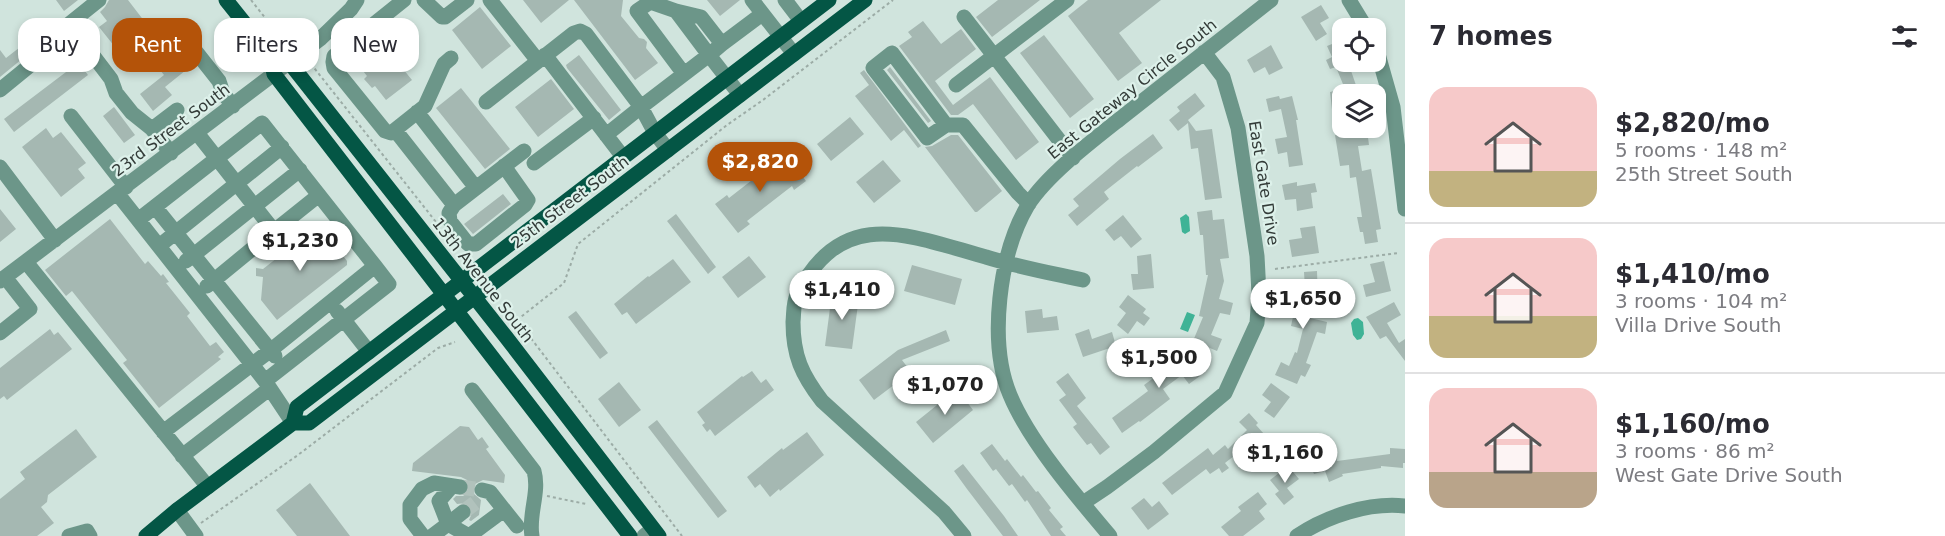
<!DOCTYPE html>
<meta charset="utf-8">
<style>
:root{--surface:#fff;--page:#f7f7f7;--text:#2b2b33;--muted:#7c7c81;--line:#e1e1e2;--accent:#b45309}
body{margin:0;font-family:"DejaVu Sans",sans-serif;background:var(--page);color:var(--text);height:100vh;display:flex;flex-direction:column;font-size:22px;white-space:nowrap}
*{box-sizing:border-box;margin:0}
p{font-size:20px;color:var(--muted)}
.icon{flex:none;width:33px;height:33px;fill:none;stroke:currentColor;stroke-width:2;stroke-linecap:round;stroke-linejoin:round}
.map{position:relative;flex:1;overflow:hidden}
.drawer{display:flex;flex-direction:column;background:var(--surface);width:540px}
.drawer>*{flex:none}
.top-card{position:absolute;left:18px;top:18px;width:570px;height:54px;display:flex;gap:12px}
.tools{position:absolute;left:1332px;top:18px;display:grid;gap:12px}
.tools a{display:grid;place-items:center;width:54px;height:54px;border-radius:12px;background:var(--surface);box-shadow:0 3px 9px #0003;font-size:30px}
.price{position:absolute;translate:-50% -51px;padding:0 14px;border-radius:21px;background:#fff;color:#222;font-size:20px;line-height:39px;filter:drop-shadow(0 2px 3px #0008)}
.price::after{content:'';position:absolute;left:50%;top:36px;width:18px;height:14px;margin-left:-9px;background:inherit;clip-path:polygon(0 0,100% 0,50% 100%)}
.price.active{background:var(--accent);color:#fff}
ul{padding:0;list-style:none}
li{display:flex;align-items:center;gap:18px;height:150px;padding:0 24px}
li+li{border-top:2px solid var(--line)}
li span{display:grid;place-items:center;flex:none;width:168px;height:120px;border-radius:18px;color:#555}
li>.icon{margin-inline-start:auto}
span .icon{width:72px;height:72px;fill:#fffc;stroke-width:1}
li b{font-size:26px}
h2{display:flex;justify-content:space-between;align-items:center;height:72px;padding:0 24px;font-size:26px}
.pill{padding:0 21px;border-radius:18px;background:var(--surface);box-shadow:0 3px 9px #0003;font-size:21px;line-height:54px}
.pill.active{background:var(--accent);color:#fff}
main{display:flex;flex:1;min-height:0}
.map>svg:first-child{display:block}
.water{fill:#3fb396}
.building{fill:#a5b8b2}
.lines{fill:none;stroke-linecap:round;stroke-linejoin:round}
.minor-tunnel{stroke:#b1c2bc;stroke-width:15;stroke-dasharray:15 8;stroke-linecap:butt}
.path{stroke:#9caca6;stroke-width:2;stroke-dasharray:3 3;stroke-linecap:butt}
.minor{stroke:#6c9689;stroke-width:15}
.major{stroke:#045645;stroke-width:15}
.labels{text-anchor:middle;dominant-baseline:central;stroke-width:4.5;stroke-linejoin:round;paint-order:stroke}
.street-label{font-size:16px;fill:#333b38;stroke:#ddf1ea}
</style>
<main>
<div class="map">
<svg width="1405" height="536" viewBox="0 0 1405 536">
<rect width="100%" height="100%" fill="#d0e4dd"/>
<!-- water -->
<path class="water" d="M1186,214l3,3 1,14 -5,3 -3,-2 -2,-14z
M1187,312l8,3 -7,17 -8,-3z
M1358,318l5,4 1,12 -3,5 -4,1 -4,-5 -2,-12 3,-4z"/>
<!-- building -->
<path class="building" d="M56,0h22l-14,11z
M109,0h19l30,39 8,-6 25,33 -26,21 7,8 -19,16 -13,-17 24,-19 -29,-36 -16,13 -20,-25 8,-6 -7,-9 5,-5z
M523,0h46l-28,23z
M574,0h49l-2,16 18,22 5,1 3,3 -1,6 12,15 -23,17z
M707,0h33l-20,16z
M998,0h42l-48,37 -16,-20z
M1088,0h73l-42,33 23,30 -24,18 -50,-65z
M1321,5l8,13 -9,5 7,11 -11,7 -15,-24z
M480,7l31,39 -29,23 -30,-39z
M55,20l5,8 -60,49v-27l6,8z
M923,21l18,23 20,-15 15,20 -41,32 18,24 37,-28 49,65 -23,18 -43,-56 -15,11h-7l-52,-69 13,-9 -4,-5z
M1044,35l50,64 -24,19 -50,-65z
M1342,40v22h6l11,32h-12l-11,-27 -6,2 -4,-9 6,-3 -5,-11z
M381,42l31,38 -26,20 -11,-14 -3,2 -8,-9 3,-3 -11,-14z
M72,44l4,5 -5,3 17,23 -74,57 -10,-13 66,-50 -11,-15z
M1271,45l12,23 -14,7 -4,-8 -11,6 -7,-13z
M579,55l42,55 -12,10 -42,-52 -1,-3z
M890,67l41,54 -3,2 -41,-53z
M864,70l57,76 -3,2 -14,-18 -13,11 -36,-45 14,-11 -9,-12z
M551,79l23,30 -36,28 -23,-30z
M461,88l49,61 -25,20 -49,-61z
M1342,89v27l-9,2 -3,-26z
M1195,93l10,13 -17,14 8,11 16,-2 10,69 -17,2 -7,-52 -7,1 -3,-26 -10,8 -9,-11 11,-9 -3,-4z
M1279,96l1,3 12,-3 6,24h-2l7,45 -14,2 -2,-15 -9,2 -3,-15 12,-2 -6,-28 -12,3 -3,-13z
M114,107l21,28 -11,8 -21,-27z
M850,117l14,17 -33,27 -14,-17z
M46,128l7,10 8,-6 25,31 -8,6 7,9 -24,19 -39,-50z
M1367,130l2,15 -11,1 4,25 9,-2 10,60 -5,1 2,12 -13,2 -2,-12h-3l-3,-15h5l-6,-40 -6,1 -1,-13 -9,1 -5,-31z
M1153,134l10,14 -25,19 -1,-1 -33,26 5,7 -32,27 -9,-11 11,-9 -6,-7 47,-40z
M951,135h7l44,56 -25,21h-2l-50,-65 7,-1z
M787,158l19,23 -12,9 -2,-4 -45,35 3,3 -12,9 -23,-29 12,-9 2,3 50,-39 2,3z
M883,160l18,21 -27,22 -18,-21z
M1297,182v4l18,-3 2,9 -6,1 2,15 -16,3 -1,-12 -11,1 -3,-15z
M503,194l8,10 -38,30 -9,-10z
M0,209l16,20 -16,13z
M1212,210l1,10 11,-1 5,39 -9,1 4,22 -5,18 14,4 -3,12 -10,-2 -9,22 11,4 -5,12 -24,-10 10,-24 -4,-1 9,-41h-2l-3,-40h-3l-3,-23z
M676,214l40,53 -8,7 -41,-53z
M1123,215l19,24 -11,9 -10,-12 -7,5 -9,-11z
M110,219l35,45 3,-3 13,15 2,-2 6,8 -3,1 24,30 -3,3 23,30 6,-4 8,10 -6,5 3,2 -62,49 -36,-45 4,-3 -55,-69 -6,5 -21,-26z
M319,225l28,36v4l-70,55 -16,-20 2,-23 -7,-1v-8l7,1z
M1315,226l4,27 -27,4 -3,-17 13,-2 -2,-10z
M1151,254l3,34 -21,2 -2,-16h7l-1,-18z
M749,256l17,21 -28,21 -16,-21z
M673,259l18,23 -55,42 -9,-12 -5,3 -8,-11 34,-28 1,1z
M1384,261l7,30 -25,6 -3,-12 12,-3 -5,-18z
M912,265l50,14 -7,26 -51,-14z
M1317,271l1,32h-8l-4,14 21,5 -2,12 -8,-2 -11,31 5,2 -6,12 -4,-2 -4,9 -22,-9 6,-13 8,4 6,-14 2,1 6,-24 -12,-3 4,-18 -1,-19 11,-1 -1,-16z
M832,293l27,4 -7,52 -27,-3z
M1128,295l18,14 -3,4 7,5 -6,8 -7,-5 -9,13 -11,-9 9,-12 -7,-6z
M1394,302l7,13 -14,8 12,20 6,-4v22l-19,-25 -6,3 -14,-22z
M1042,309l1,9 14,-2 2,14 -32,3 -2,-22z
M576,311l32,42 -8,6 -32,-42z
M50,329l4,6 4,-3 14,17 -65,51 -3,-4 -4,3v-31z
M1089,329l3,10 20,-7 4,14 -33,11 -8,-23z
M946,330l4,11 -48,19 9,12 -37,28 -15,-20 39,-30z
M1192,343l9,14 -10,7 9,12 -11,8 -7,-9 -19,14 7,10 -30,23 -1,-1 -17,12 -10,-15 36,-27 -4,-6 30,-22 -3,-4z
M752,371l9,12 5,-4 8,11 -59,46 -5,-7 -3,3 -5,-7 3,-2 -8,-11 45,-36 1,1z
M1068,373l18,25 -9,8 33,41 -10,8 -9,-12 -4,2 -14,-18 4,-3 -18,-24 7,-5 -10,-13z
M619,382l22,28 -22,17 -21,-28z
M1271,383l19,14 -16,21 -10,-7 7,-9 -9,-7z
M957,389l16,21 -40,33 -17,-21z
M1249,413l9,10 -2,2 8,9 -17,17 -3,-3 -19,15 4,5 -7,5 -3,-5 -9,6 -4,-5 -34,26 -10,-12 46,-35 5,7 12,-10 3,4 19,-19 -8,-8z
M657,420l70,91 -9,7 -70,-91z
M460,426l9,1 9,13 4,-3 7,10 -3,2 19,26 -1,8 -21,-3 -8,4 -2,9 8,7 -2,15 -8,6 -2,-1 4,-9 -2,-5 -5,-3 -9,1 -4,-5 3,-3h7l5,-3 1,-9 -2,-4 -6,-3 -49,-6 1,-8z
M76,429l21,28 -49,38 -1,7 -6,5 13,16 -17,13h-37v-37l25,-20 -5,-7z
M807,432l17,23 -44,36 -1,-2 -9,8 -10,-13 -5,4 -8,-11 35,-29 1,2z
M992,444l13,17 2,-2 14,18 2,-2 13,17 2,-1 13,17 -2,2 14,17 -3,2 6,7h-15l-24,-36 -2,2 -13,-18 -3,2 -13,-17 -3,2 -13,-18z
M1390,448l15,1v14h-2v5l-22,-2v2l-39,6 1,2 -14,6 -4,-11 -11,3 -4,-10 25,-10 2,7 53,-7z
M963,464l41,52 14,20h-15l-36,-47 -13,-18z
M1288,466l11,13 -12,9 7,9 -10,8 -9,-11 4,-3 -9,-11z
M310,483l40,53h-53l-21,-26z
M1258,492l9,12 -8,7 6,8 -22,17h-14l-8,-9 20,-16 -3,-4z
M1144,498l8,9 7,-6 10,13 -21,16 -17,-22z"/>
<g class="lines">
<!-- minor-tunnel -->
<path class="minor-tunnel" d="M460,487l22,3
M463,512l12,-9h6"/>
<!-- path -->
<path class="path" d="M251,0l34,43
M311,64l125,158
M1275,269l123,-16
M505,306l2,5 10,9 165,216
M517,320l47,-37 14,-39 149,-119 36,-25 130,-100
M547,496l39,8
M201,523l97,-68 140,-107 17,-6"/>
<!-- minor -->
<path class="minor" d="M99,0l-30,24 42,55 5,14 16,20 20,16
M404,0l-70,56 -1,6 1,6 51,63 6,2 34,-27 19,-42 7,-6
M424,0l18,17h3l22,-17
M490,0l48,61
M752,0l42,54
M785,0l16,21
M1349,0l17,28
M676,11l25,6 21,27 -13,11 -33,-44 -26,-9 -13,9 47,63
M964,17l109,141
M182,34l37,47 4,12 10,13
M722,44l40,-30
M1376,47l17,60 12,102
M545,55l78,102
M956,85l111,-85
M0,90l66,-54
M486,102l88,-69 6,-2 6,3 55,73 -35,28
M417,112l59,76
M71,116l55,71
M946,125l-19,13 -54,-70 19,-15 54,72h17l55,68 11,11
M395,130l59,75 70,-54
M197,133l77,98 45,-36
M668,150l-13,-17 -14,-26 68,-52 31,40
M171,153l-19,-24 25,-19
M534,163l60,-45
M0,167l55,73
M117,193l148,188 28,42
M454,205l-5,8 1,8 18,23h8l49,-39 3,-5 -24,-34
M155,207l120,149
M138,220l124,-97 113,143 14,18 -124,97
M159,246l123,-99
M186,261l114,-91
M26,262l182,225
M0,281l320,-242 31,-30 6,-9
M207,286l67,-55
M337,311l32,41
M0,333l30,-24 -25,-32
M472,390l62,81c6,21 -6,44 -2,65
M163,432l108,-82 104,-84
M182,456l87,-67
M452,486l-13,15 9,23 15,-12
M482,490l8,2 27,34
M1083,503l24,-16 47,-35 71,-59 32,-70 2,-29 -2,-38 -19,-128 -15,-51 -19,-25
M177,510l19,26
M69,536l18,-5 3,5
M423,536l-13,-17v-14l12,-16 12,-6 26,4
M432,536l16,-12 21,12
M469,536l35,-26
M644,536l9,-7
M964,536l-20,-24 -122,-111c-20,-26 -29,-45 -29,-79 1,-10 0,-18 4,-27 45,-91 113,-59 189,-38 32,10 65,16 97,23
M1110,536c-33,-39 -81,-95 -100,-141 -22,-53 -11,-141 18,-190 19,-30 64,-64 93,-87 50,-39 100,-79 150,-118
M1297,536c30,-20 72,-34 108,-30"/>
<!-- major -->
<path class="major" d="M226,0l44,55 4,19 356,462
M270,55l19,7 217,275 153,199
M293,423h16l556,-423
M146,536l31,-26 116,-87 4,-16 532,-407"/>
</g>
<g class="labels">
<!-- street labels -->
<g class="street-label">
<text transform="translate(1132 89) rotate(-39)">East Gateway Circle South</text>
<text transform="translate(171 130) rotate(-37)">23rd Street South</text>
<text transform="translate(1264 183) rotate(81)">East Gate Drive</text>
<text transform="translate(570 202) rotate(-37)">25th Street South</text>
<text transform="translate(483 280) rotate(52)">13th Avenue South</text>
</g>
</g>
</svg>
<div class="tools">
<a><svg class="icon" aria-label="locate" viewBox="0 0 24 24"><circle cx="12" cy="12" r="6"/><path d="M12 2v4M12 18v4M2 12h4M18 12h4"/></svg></a>
<a><svg class="icon" aria-label="layers" viewBox="0 0 24 24"><path d="M12 4l9 5-9 5-9-5zM3 14l9 5 9-5"/></svg></a>
</div>
<b class="price active" style="left:760px;top:193px">$2,820</b>
<b class="price" style="left:300px;top:272px">$1,230</b>
<b class="price" style="left:842px;top:321px">$1,410</b>
<b class="price" style="left:1303px;top:330px">$1,650</b>
<b class="price" style="left:1159px;top:389px">$1,500</b>
<b class="price" style="left:945px;top:416px">$1,070</b>
<b class="price" style="left:1285px;top:484px">$1,160</b>
<div class="top-card">
<a class="pill">Buy</a>
<a class="pill active">Rent</a>
<a class="pill">Filters</a>
<a class="pill">New</a>
</div>
</div>
<section class="drawer">
<h2>7 homes<svg class="icon" aria-label="filters" viewBox="0 0 24 24"><path d="M4 7h16M4 17h16"/><circle cx="9" cy="7" r="2"/><circle cx="15" cy="17" r="2"/></svg></h2>
<ul>
<li><span style="background:linear-gradient(#f6c9c9 70%,#c2b280 0)"><svg class="icon" aria-label="home" viewBox="0 0 24 24"><path d="M3 11l9-7 9 7M6 9v11h12V9"/></svg></span><div><b>$2,820/mo</b><p>5 rooms · 148 m²</p><p>25th Street South</p></div></li>
<li><span style="background:linear-gradient(#f6c9c9 65%,#c2b280 0)"><svg class="icon" aria-label="home" viewBox="0 0 24 24"><path d="M3 11l9-7 9 7M6 9v11h12V9"/></svg></span><div><b>$1,410/mo</b><p>3 rooms · 104 m²</p><p>Villa Drive South</p></div></li>
<li><span style="background:linear-gradient(#f6c9c9 70%,#b9a48a 0)"><svg class="icon" aria-label="home" viewBox="0 0 24 24"><path d="M3 11l9-7 9 7M6 9v11h12V9"/></svg></span><div><b>$1,160/mo</b><p>3 rooms · 86 m²</p><p>West Gate Drive South</p></div></li>
</ul>
</section>
</main>
